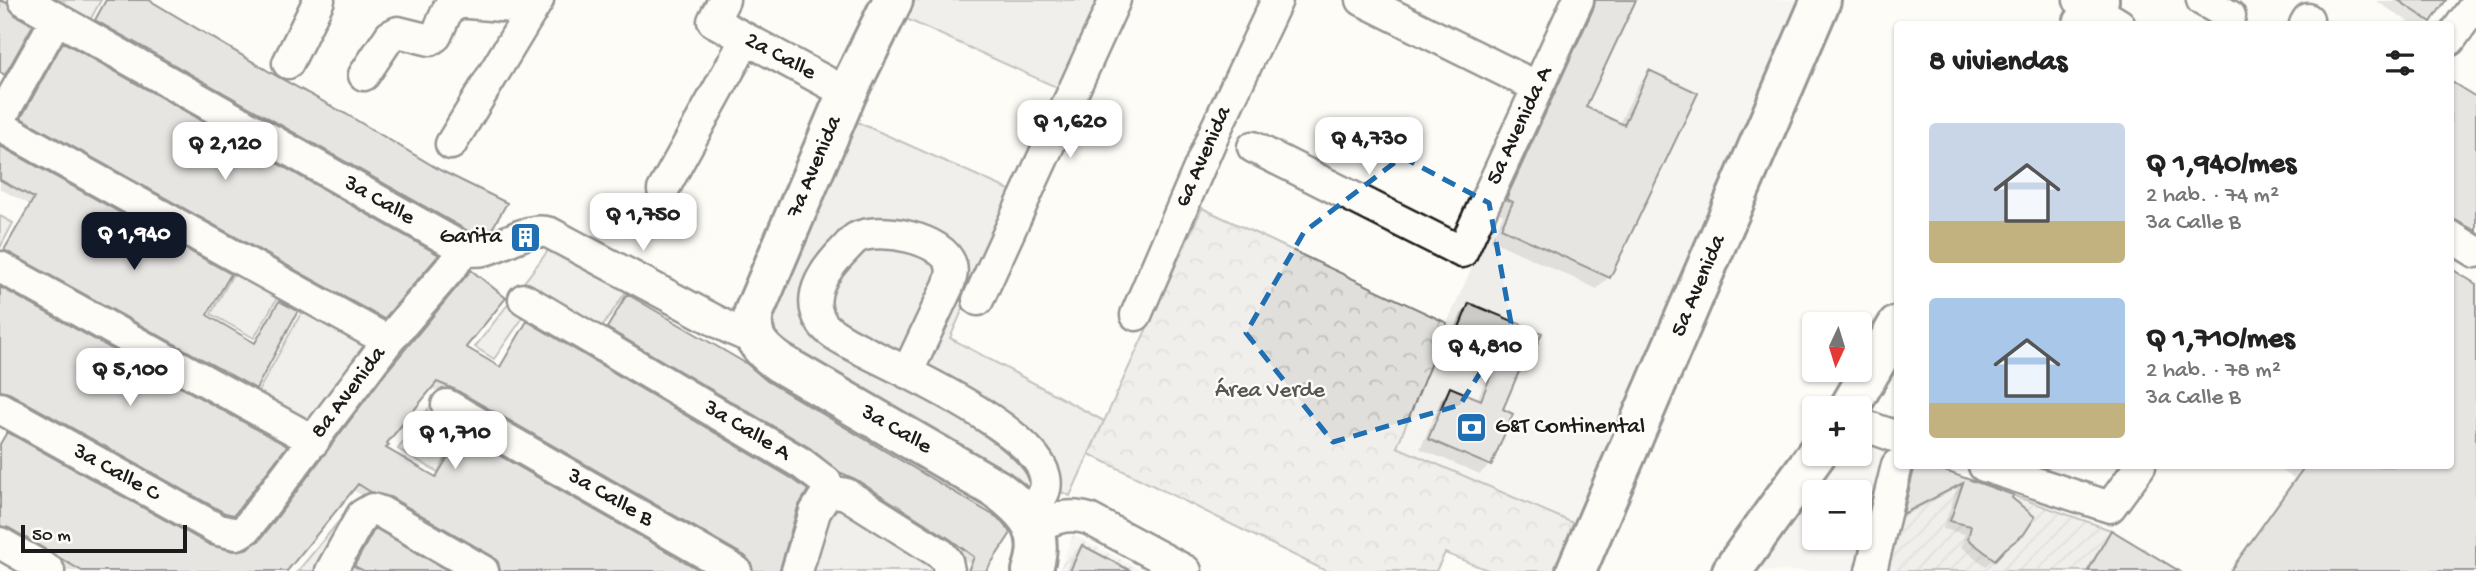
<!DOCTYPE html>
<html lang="es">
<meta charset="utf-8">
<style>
:root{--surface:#fff;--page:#f6f6f6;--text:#222;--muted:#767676;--accent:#111827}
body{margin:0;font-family:"Gochi Hand",sans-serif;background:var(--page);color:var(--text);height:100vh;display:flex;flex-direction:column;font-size:26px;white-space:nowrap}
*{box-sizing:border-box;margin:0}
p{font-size:23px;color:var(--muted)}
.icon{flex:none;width:38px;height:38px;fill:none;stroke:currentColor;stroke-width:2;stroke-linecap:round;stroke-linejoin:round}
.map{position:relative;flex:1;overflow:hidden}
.side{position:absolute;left:1894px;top:21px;width:560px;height:448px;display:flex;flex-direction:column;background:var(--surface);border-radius:7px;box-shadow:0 2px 5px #0004}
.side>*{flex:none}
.needle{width:46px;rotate:184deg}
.controls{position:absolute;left:1802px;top:312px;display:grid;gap:14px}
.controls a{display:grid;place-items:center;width:70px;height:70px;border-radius:7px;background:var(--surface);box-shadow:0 2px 5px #0004;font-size:35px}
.scale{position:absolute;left:21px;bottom:18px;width:166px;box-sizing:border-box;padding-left:7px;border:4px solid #1c1c1c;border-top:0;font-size:19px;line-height:24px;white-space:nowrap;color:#1c1c1c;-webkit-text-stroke:5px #fdfcf7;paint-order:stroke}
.price{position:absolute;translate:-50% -60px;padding:0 16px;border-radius:14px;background:#fff;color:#222;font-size:23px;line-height:46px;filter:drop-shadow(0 2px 4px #0008)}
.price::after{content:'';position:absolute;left:50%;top:42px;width:21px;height:16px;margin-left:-10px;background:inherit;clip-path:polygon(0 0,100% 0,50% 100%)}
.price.selected{background:var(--accent);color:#fff}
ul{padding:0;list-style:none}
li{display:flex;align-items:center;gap:21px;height:175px;padding:0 35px}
li span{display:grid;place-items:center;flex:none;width:196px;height:140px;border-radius:7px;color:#555}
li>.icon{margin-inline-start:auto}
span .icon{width:84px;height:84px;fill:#fffc;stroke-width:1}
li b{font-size:30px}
h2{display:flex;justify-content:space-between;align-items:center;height:84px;padding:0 35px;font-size:30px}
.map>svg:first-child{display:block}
.built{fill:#eeede9;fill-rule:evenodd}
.industrial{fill:url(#industrial-furrows)}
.green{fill:#e0dfdb;stroke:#7e7e7c;stroke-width:2}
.forest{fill:url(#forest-crowns);stroke:#7e7e7c;stroke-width:2}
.garden{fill:url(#garden-furrows);stroke:#7e7e7c;stroke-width:2}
.shadow{fill:#0003}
.building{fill:#cccbc8;stroke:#1c1c1c;stroke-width:2}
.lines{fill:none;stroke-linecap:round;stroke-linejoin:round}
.minor-casing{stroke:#1c1c1c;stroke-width:35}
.major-casing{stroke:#1c1c1c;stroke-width:44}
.minor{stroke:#fdfcf7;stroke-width:30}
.major{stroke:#fdfcf7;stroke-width:38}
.marked{fill:none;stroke:#1f6fb2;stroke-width:5;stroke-dasharray:14 9;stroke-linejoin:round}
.labels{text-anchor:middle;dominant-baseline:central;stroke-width:5;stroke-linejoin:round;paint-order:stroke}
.street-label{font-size:23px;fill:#1c1c1c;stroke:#fdfcf7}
.poi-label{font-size:23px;fill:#1c1c1c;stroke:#fdfcf7;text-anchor:end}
.park-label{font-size:23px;fill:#575655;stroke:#fdfcf7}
</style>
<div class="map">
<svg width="2476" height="571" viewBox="0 0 2476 571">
<defs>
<pattern id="industrial-furrows" width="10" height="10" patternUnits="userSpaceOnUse" patternTransform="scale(1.75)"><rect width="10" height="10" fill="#eeede9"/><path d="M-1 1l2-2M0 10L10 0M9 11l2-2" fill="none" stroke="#cccbc7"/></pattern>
<pattern id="forest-crowns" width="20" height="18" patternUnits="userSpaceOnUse" patternTransform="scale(1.75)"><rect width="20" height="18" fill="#e0dfdb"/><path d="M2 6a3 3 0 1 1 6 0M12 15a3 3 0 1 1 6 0" fill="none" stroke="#c0bfbb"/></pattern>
<pattern id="garden-furrows" width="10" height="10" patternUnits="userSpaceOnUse" patternTransform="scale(1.75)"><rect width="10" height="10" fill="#e0dfdb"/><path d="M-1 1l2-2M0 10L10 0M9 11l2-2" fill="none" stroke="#c0bfbb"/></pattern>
</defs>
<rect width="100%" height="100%" fill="#fdfcf7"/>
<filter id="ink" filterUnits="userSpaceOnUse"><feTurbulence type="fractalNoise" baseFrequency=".0143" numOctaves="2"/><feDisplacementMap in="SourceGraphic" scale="14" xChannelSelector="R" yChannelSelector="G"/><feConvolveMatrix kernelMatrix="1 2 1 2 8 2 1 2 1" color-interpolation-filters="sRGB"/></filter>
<g filter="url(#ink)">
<!-- built -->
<path class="built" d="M1592,0h209l-226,523 -179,-76 51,-124z
M1860,439l29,9 -28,123h-111l86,-118h24zM1815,492h45v45h-45z"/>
<!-- industrial -->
<path class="industrial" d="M1073,535l70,36h-84z"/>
<!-- green -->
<path class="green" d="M54,0h47l-12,22z
M910,0h189l-41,88 -156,-71z
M855,121l159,71 -64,146 154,83 -34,75 -15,-7 -6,15 -267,-157 -12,-18 2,-8z
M0,216l13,7 -13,25z
M550,248l77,42 -26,39 -79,-44z
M235,270l44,25 -25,43 -43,-24z
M512,299l10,20 -28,40 -19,-12z
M305,306l64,36 -58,84 -56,-29z
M428,409c4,15 11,19 25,14l9,4 -24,45 -40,-23z
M354,503l-34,68h-22z
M839,505l91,52 7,14h-126l17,-59z"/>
<!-- forest -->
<path class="forest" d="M1202,208l245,115 -50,124 181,78 -21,46h-67l-45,-18 -9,18h-110l-237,-117z"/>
<!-- garden -->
<path class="garden" d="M1920,466h10l181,64 68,41h-298l24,-98z"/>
<!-- shadow -->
<path class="shadow" d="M105,0h39l346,228 -7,7 -9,3 -384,-211z
M1586,0h49l-51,108 35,16 19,-39 12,-12 -41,204 -12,12 -106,-49 12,-25 -8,-4z
M2444,0l-18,24h-14l-36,-23z
M64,45l319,273 -7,6 -360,-200 41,-73z
M2450,83l26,16v147l-26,-16z
M0,148l229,127 -23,42 47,27 20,-35 6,-6 -25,85 -6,6 -248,-139 29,-51 -29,-15z
M2450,270l26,16v285h-247l65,-93 -21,-12h177z
M0,289l233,225 -7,7 -226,-123z
M628,296l138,86 149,87 69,102h-18l3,-8 -120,-78 -247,-151z
M1470,305l54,65 -9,9 -15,31 -11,55 -9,9 -60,-25 22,-51 9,-9 26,11 13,-31 -45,-18 16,-37z
M527,324l270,182 -22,65h-29l-297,-175 -19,-8 -45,56 -1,5 50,29 22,-36 6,-6 238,135h-207l-142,-82 -65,82h-221l-65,-38v-91l7,-8 203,113 23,6 13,-2 12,-8 205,-195 35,20 23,-38z
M1924,466l87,30 -13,58 -12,12 -25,-19 4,-13 -22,-5 14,-41 -60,32 10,-42z
M375,531l70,40h-95l19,-34z
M2111,532l65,39h-90l17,-30z
M1082,548l45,23h-62l5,-11z"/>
<!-- building -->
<path class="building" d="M0,0l7,3 8,12 18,10 -28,50 -5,-3z
M106,0h43l131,78 66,36 94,56 67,33 -15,26 -10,3h-12l-375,-212z
M1595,0h41l-50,107 38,18 25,-55 49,23 -88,185 -109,-50 12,-26 -7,-3 88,-192z
M2398,0h48l-15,22z
M63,42l376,213 -55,64 -363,-201z
M2450,81l26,16v134l-26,-13z
M0,146l231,128 -24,41 48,28 24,-42 19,10 -42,78 -252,-139 30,-52 -34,-18z
M2450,268l26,16v287h-246l75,-105h145z
M471,270l35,28 -40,49 34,20 27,-46 264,157 17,12 -10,17 -18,62 -3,2h-24l-2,-8 -6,-7 -289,-166 -19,-8 -50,61 2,2 -3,3 50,29 26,-43 239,137h-201l-2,-9 -6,-6 -102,-59 -19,-5 -13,-8 -71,87h-205l-73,-43 -9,-2v-82l7,-12 203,113 23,6 13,-2 14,-9 127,-169z
M0,287l287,159 -53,69 -9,-2 -216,-120 -9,-2z
M627,294l120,70 20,17 231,137 13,15 -25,38h-18l6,-14 -24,-18 -95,-60 -16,-7 -29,-24 -203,-120z
M1469,303l73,30 -17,38 -5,-2 -17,40 10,5 -22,52 -63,-27 22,-52 31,13 16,-40 -44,-18z
M1920,466h11l82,29 -1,3 23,19 -11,17 -19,15 -10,11 -27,-21 3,-13 -21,-5 13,-38 -60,31 11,-45z
M375,528l73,43h-84l-10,-5z
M2111,530l68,41h-91z
M1082,545l49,26h-61z"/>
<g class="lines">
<defs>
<path id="minor" d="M24,0l440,249c29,10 57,-25 86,-16l181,96 23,10
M724,0l-11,21 134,72
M1362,0l175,87
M2079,0l40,24
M2202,0l28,16
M2305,24l3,-5
M2450,40l26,-36
M288,63l31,-63
M364,75l26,-39 8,-4 32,8 6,-4 12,-27 11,-6h10l63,6
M0,119l57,-101
M0,126l388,215
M451,144l87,-144
M1253,147l209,105 116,-252
M663,190l83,-151
M2450,236l26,16
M0,267l314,174
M524,299l277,164 25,19 2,9 -13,21 -18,59
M978,300l137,-300
M1136,315l79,-184 62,-131
M907,373l41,-87c3,-7 5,-13 3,-21 -8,-27 -72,-39 -95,-27 -4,3 -8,8 -11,11 -19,19 -41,47 -23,74 7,11 33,23 44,29 37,19 191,87 179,137 -2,9 -12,18 -18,25
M447,405l289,166
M0,408l219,122 18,4 9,-5 142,-188 66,-77 10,-15
M1860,424l37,13
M1984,466l126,41 30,-41
M825,495l11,-3 10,2 95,60 6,7 2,10
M1034,527c21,-8 33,-15 55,-8l97,52
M0,543l49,28
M331,571l31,-56 10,-6 9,3 102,59
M1871,571l26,-106"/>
<path id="major" d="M893,0l-46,93 -93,219c-5,25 5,36 24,50l220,128c30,23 48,42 34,81
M2083,24l16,-24
M1849,408l48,-82
M1576,571l245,-571
M1732,571l85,-118"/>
</defs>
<!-- minor casing -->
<use href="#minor" class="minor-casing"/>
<!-- major casing -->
<use href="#major" class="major-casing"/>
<!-- minor -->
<use href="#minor" class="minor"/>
<!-- major -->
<use href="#major" class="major"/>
</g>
</g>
<!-- marked area -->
<path d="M0 0H2476V571H0ZM1402,157l87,46 22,120 -51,82 -127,37 -87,-109 58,-101z" fill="#fdfcf7" fill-opacity=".55" fill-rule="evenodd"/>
<path class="marked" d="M1402,157l87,46 22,120 -51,82 -127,37 -87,-109 58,-101z"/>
<!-- icons -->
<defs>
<symbol id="building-square" viewBox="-11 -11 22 22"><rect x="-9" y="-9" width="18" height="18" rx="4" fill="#1f6fb2" stroke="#fdfcf7"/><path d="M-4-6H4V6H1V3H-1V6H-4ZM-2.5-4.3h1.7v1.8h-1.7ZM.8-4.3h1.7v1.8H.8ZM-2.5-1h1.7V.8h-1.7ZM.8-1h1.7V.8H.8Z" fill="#fff"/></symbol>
<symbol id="bank-square" viewBox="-11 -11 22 22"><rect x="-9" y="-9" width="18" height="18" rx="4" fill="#1f6fb2" stroke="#fdfcf7"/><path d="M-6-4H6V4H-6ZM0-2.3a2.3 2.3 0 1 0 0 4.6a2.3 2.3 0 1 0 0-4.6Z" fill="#fff"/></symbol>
</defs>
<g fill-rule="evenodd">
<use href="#building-square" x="508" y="220" width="35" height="35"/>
<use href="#bank-square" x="1454" y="410" width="35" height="35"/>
</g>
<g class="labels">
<!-- street labels -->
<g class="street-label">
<text transform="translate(780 57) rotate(28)">2a Calle</text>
<text transform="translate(1520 126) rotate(-65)">5a Avenida A</text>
<text transform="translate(1204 157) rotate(-66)">6a Avenida</text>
<text transform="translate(815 167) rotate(-67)">7a Avenida</text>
<text transform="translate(379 201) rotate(30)">3a Calle</text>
<text transform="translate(1699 286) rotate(-67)">5a Avenida</text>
<text transform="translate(349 393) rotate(-53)">8a Avenida</text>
<text transform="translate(896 430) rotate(30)">3a Calle</text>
<text transform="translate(747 431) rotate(31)">3a Calle A</text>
<text transform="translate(116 473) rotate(29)">3a Calle C</text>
<text transform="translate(610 498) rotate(30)">3a Calle B</text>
</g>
<!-- poi labels -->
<g class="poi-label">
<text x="502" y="237">Garita</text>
<text x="1495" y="427" text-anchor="start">G&amp;T Continental</text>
</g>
<!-- park labels -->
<g class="park-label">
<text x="1270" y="391">Área Verde</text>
</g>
</g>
</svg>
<div class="controls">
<a><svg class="needle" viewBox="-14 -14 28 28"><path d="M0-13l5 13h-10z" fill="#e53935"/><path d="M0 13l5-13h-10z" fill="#767676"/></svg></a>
<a>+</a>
<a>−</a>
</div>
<div class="scale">50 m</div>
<b class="price" style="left:1070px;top:160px">Q 1,620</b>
<b class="price" style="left:1369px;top:177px">Q 4,730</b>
<b class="price" style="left:225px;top:182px">Q 2,120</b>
<b class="price" style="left:643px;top:253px">Q 1,750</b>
<b class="price selected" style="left:134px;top:272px">Q 1,940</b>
<b class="price" style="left:1485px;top:385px">Q 4,810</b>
<b class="price" style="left:130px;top:408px">Q 5,100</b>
<b class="price" style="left:455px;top:471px">Q 1,710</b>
<section class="side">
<h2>8 viviendas<svg class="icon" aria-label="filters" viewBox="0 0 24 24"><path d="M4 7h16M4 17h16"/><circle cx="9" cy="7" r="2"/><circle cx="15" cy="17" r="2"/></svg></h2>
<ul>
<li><span style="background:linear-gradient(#c9d6e8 70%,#c2b280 0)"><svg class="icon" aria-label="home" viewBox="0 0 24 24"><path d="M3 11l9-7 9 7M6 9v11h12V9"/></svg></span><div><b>Q 1,940/mes</b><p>2 hab. · 74 m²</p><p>3a Calle B</p></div></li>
<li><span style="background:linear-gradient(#a9c7e8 75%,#c2b280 0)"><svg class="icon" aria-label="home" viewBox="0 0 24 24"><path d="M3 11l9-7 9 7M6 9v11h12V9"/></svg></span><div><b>Q 1,710/mes</b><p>2 hab. · 78 m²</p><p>3a Calle B</p></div></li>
</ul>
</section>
</div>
